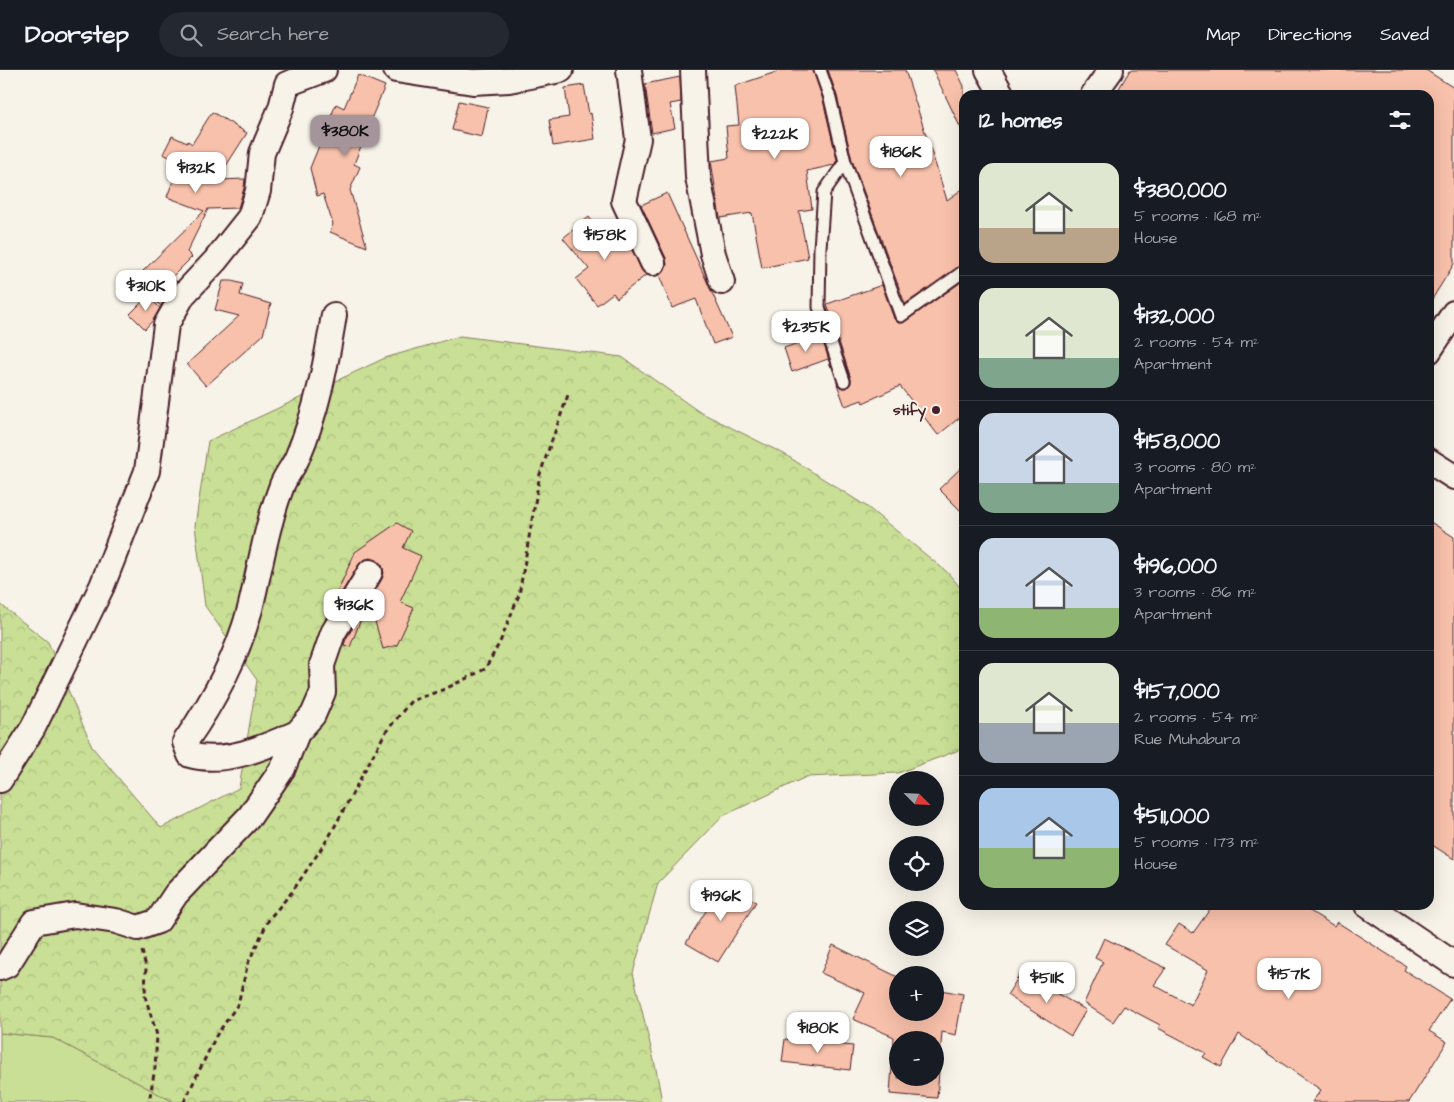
<!DOCTYPE html>
<meta charset="utf-8">
<style>
:root{--surface:#171b24;--page:#242831;--text:#f1f3f6;--muted:#9ea1a6;--line:#363941;--accent:#a6949b}
body{margin:0;font-family:"Architects Daughter",sans-serif;background:var(--page);color:var(--text);height:100vh;display:flex;flex-direction:column;font-size:19px;white-space:nowrap}
*{box-sizing:border-box;margin:0}
p{font-size:16px;color:var(--muted)}
.icon{flex:none;width:28px;height:28px;fill:none;stroke:currentColor;stroke-width:2;stroke-linecap:round;stroke-linejoin:round}
.map{position:relative;flex:1;overflow:hidden}
.drawer{position:absolute;left:959px;top:20px;width:475px;height:820px;display:flex;flex-direction:column;background:var(--surface);border-radius:15px;box-shadow:0 5px 20px #0002}
.drawer>*{flex:none}
.needle{width:32px;rotate:114deg}
.controls{position:absolute;left:889px;top:701px;display:grid;gap:10px}
.controls a{display:grid;place-items:center;width:55px;height:55px;border-radius:50%;background:var(--surface);box-shadow:0 5px 20px #0002;font-size:25px}
.price{position:absolute;translate:-50% -42px;padding:0 11px;border-radius:10px;background:#fff;color:#222;font-size:16px;line-height:32px;filter:drop-shadow(0 1px 2px #0008)}
.price::after{content:'';position:absolute;left:50%;top:30px;width:15px;height:11px;margin-left:-8px;background:inherit;clip-path:polygon(0 0,100% 0,50% 100%)}
.price.on{background:var(--accent);color:#111}
ul{padding:0;list-style:none}
li{display:flex;align-items:center;gap:15px;height:125px;padding:0 20px}
li+li{border-top:1px solid var(--line)}
li span{display:grid;place-items:center;flex:none;width:140px;height:100px;border-radius:15px;color:#555}
li>.icon{margin-inline-start:auto}
span .icon{width:60px;height:60px;fill:#fffc;stroke-width:1}
li b{font-size:21px}
h2{display:flex;justify-content:space-between;align-items:center;height:60px;padding:0 20px;font-size:21px}
header{display:flex;align-items:center;gap:30px;box-sizing:border-box;height:70px;padding:0 25px;background:var(--surface);border-bottom:1px solid var(--line)}
header strong{font-size:24px}
nav{display:flex;gap:28px;margin-inline-start:auto;font-size:18px}
.search{width:350px;height:45px;background:var(--page);display:flex;align-items:center;gap:12px;box-sizing:border-box;padding:0 18px;border-radius:28px;color:var(--muted);font-size:19px}
.map>svg:first-child{display:block}
.green{fill:#c8df95;stroke:#897f60}
.forest{fill:url(#forest-crowns);stroke:#897f60}
.building{fill:#f8c1ab;stroke:#4a1f2b;fill-rule:evenodd}
.lines{fill:none;stroke-linecap:round;stroke-linejoin:round}
.lane-casing{stroke:#4a1f2b;stroke-width:15}
.street-casing{stroke:#4a1f2b;stroke-width:28}
.path{stroke:#4a1f2b;stroke-width:3;stroke-dasharray:5 4;stroke-linecap:butt}
.lane{stroke:#f7f3e8;stroke-width:11}
.street{stroke:#f7f3e8;stroke-width:24}
.poi-dot{fill:#4a1f2b;stroke:#f7f3e8;stroke-width:2}
.labels{text-anchor:middle;dominant-baseline:central;stroke-width:4;stroke-linejoin:round;paint-order:stroke}
.poi-label{font-size:15px;font-weight:bold;fill:#4a1f2b;stroke:#f7f3e8;text-anchor:end}
</style>
<header>
<strong>Doorstep</strong>
<div class="search"><svg class="icon" aria-label="search" viewBox="0 0 24 24"><circle cx="10" cy="10" r="6"/><path d="M15 15l6 6"/></svg>Search here</div>
<nav><a>Map</a><a>Directions</a><a>Saved</a></nav>
</header>
<div class="map">
<svg width="1454" height="1032" viewBox="0 0 1454 1032">
<defs>
<pattern id="forest-crowns" width="20" height="18" patternUnits="userSpaceOnUse" patternTransform="scale(1.25)"><rect width="20" height="18" fill="#c8df95"/><path d="M2 6a3 3 0 1 1 6 0M12 15a3 3 0 1 1 6 0" fill="none" stroke="#adbf81"/></pattern>
</defs>
<rect width="100%" height="100%" fill="#f7f3e8"/>
<filter id="ink" filterUnits="userSpaceOnUse"><feTurbulence type="fractalNoise" baseFrequency=".02" numOctaves="2"/><feDisplacementMap in="SourceGraphic" scale="10" xChannelSelector="R" yChannelSelector="G"/><feConvolveMatrix kernelMatrix="1 2 1 2 8 2 1 2 1" color-interpolation-filters="sRGB"/></filter>
<g filter="url(#ink)">
<!-- green -->
<path class="green" d="M0,963l53,5 121,64h-174z"/>
<!-- forest -->
<path class="forest" d="M460,266l162,21 76,54 86,43 82,52 81,66 17,20v156l-66,25 -92,4 -83,39 -65,67 -25,90 23,96 6,33h-488l-121,-64 -53,-5v-429l48,38 44,105 69,81 78,-40 18,-108 -52,-74 -10,-80 13,-85 177,-83z"/>
<!-- building -->
<path class="building" d="M782,0h31l10,30 14,60 -3,5 -27,6 5,38 -13,2 9,47 -46,10 -10,-55 -32,5 -9,-57 18,-3 -3,-32 13,-1 -4,-39z
M828,0h77l42,130 17,-12v76l-59,40 -53,-144 -15,-64z
M933,0h23l8,16v49z
M1130,0h296l28,18v176l-25,40v-209h-314z
M358,5l27,11 -25,59 1,1 -7,18 6,3 -10,23 17,57 -37,-15 3,-8 -10,-30 -6,2 -7,-28 26,-64 8,4z
M680,7l1,25 -11,2 5,24 -23,5 -7,-49z
M584,15l5,29 2,-1 4,26 -42,7 -4,-26 20,-3 -4,-29z
M459,31l29,6 -6,30 -30,-7z
M212,42l35,21 -30,47 28,-1 -1,9 -6,20 -30,1 -21,43 5,5 -20,20 5,5 -16,24 -22,-21 9,-9 -5,-5 61,-60 -37,-14 13,-35 -17,-8 9,-18 15,7 1,-2 4,3z
M667,123l42,93 23,51 -19,7 -17,-45 -24,9 -13,-33 5,-5 3,-5 -1,-7 -25,-53z
M589,147l13,18 17,-13 22,47 5,6 -29,23 -4,-5 -16,12 -21,-26 13,-10 -26,-31z
M964,210v134l-26,21 -38,-49 -37,17 -1,-3 -17,6 -8,-22 5,4h5l4,-5v-4l-24,-75 55,-19 12,34 4,4h5z
M223,211h9l11,3 -3,11 31,9 -8,31 -57,51 -19,-22 52,-48 -24,-6z
M148,226l12,12 -7,12 -8,9 -15,-15z
M821,265l10,32 -3,-8 -36,13 -8,-24z
M964,395v49l-25,-25z
M1429,451l25,16v322l-25,-16z
M397,453l14,8 -8,17 18,8 -21,46 14,6 -17,37 -14,4 -14,-48 13,-22 2,-6 -2,-8 -5,-5 -7,-2 -7,2 -4,4 -34,56 30,-68z
M368,532l-18,45 -6,-2 2,-6z
M724,812l32,20 -38,60 -32,-19z
M1213,835h87l34,21 3,-4 69,44 -2,4 46,29 -21,32 18,11 -38,60h-97l9,-12 -82,-56 -18,33 -18,-10 3,-4 -48,-25 2,-3 -36,-19 -11,16 -29,-19 19,-41 -8,-4 9,-20 62,30 -12,17 37,20 17,-35 -43,-25 14,-21 14,9z
M833,875l65,32v35h37v-23l28,5 -7,41 -14,-3 -5,66 -47,-4 4,-57 -41,-18 12,-26 -44,-20zM898,970h37v38h-37z
M1021,903l65,37 -15,26 -64,-41z
M785,969l68,7 -3,24 -68,-8z"/>
<g class="lines">
<defs>
<path id="lane" d="M820,0l10,28 15,64 -21,30 -4,56 -1,59 25,74
M845,92l56,154 63,-45"/>
<path id="street" d="M396,0l77,12 36,-2 52,-10
M629,0l9,69 -14,62 29,62
M693,0l5,107 15,77 9,28
M988,0l14,25
M1093,25l18,-25
M1429,281l25,-38
M1429,391l25,16
M297,663c-32,14 -72,32 -107,22l-5,-13c28,-40 52,-85 65,-133 10,-40 16,-82 31,-121 3,-11 12,-20 16,-30 20,-46 29,-94 37,-143
M0,710l33,-52 69,-142 45,-115 19,-146 17,-30 32,-34 35,-44 8,-26 4,-38 19,-45 6,-24 37,-14
M1367,835l87,59
M0,898l7,-3 27,-43 41,-7 41,6 22,7 20,-7 18,-27 74,-78 33,-48 14,-35 16,-18 10,-23 -1,-27 11,-32 37,-61"/>
</defs>
<!-- lane casing -->
<use href="#lane" class="lane-casing"/>
<!-- street casing -->
<use href="#street" class="street-casing"/>
<!-- path -->
<path class="path" d="M142,881l4,16 -1,29 12,39 -2,33 -6,34
M184,1032l32,-66 22,-32 10,-41 21,-44 23,-27 37,-55 56,-104 26,-32 34,-12 40,-20 15,-27 19,-47 21,-121 29,-82"/>
<!-- lane -->
<use href="#lane" class="lane"/>
<!-- street -->
<use href="#street" class="street"/>
</g>
</g>
<!-- markers -->
<circle class="poi-dot" cx="936" cy="340" r="5"/>
<g class="labels">
<!-- poi labels -->
<g class="poi-label">
<text x="926" y="340">stify</text>
</g>
</g>
</svg>
<div class="controls">
<a><svg class="needle" viewBox="-14 -14 28 28"><path d="M0-13l5 13h-10z" fill="#e53935"/><path d="M0 13l5-13h-10z" fill="#9ea1a6"/></svg></a>
<a><svg class="icon" aria-label="locate" viewBox="0 0 24 24"><circle cx="12" cy="12" r="6"/><path d="M12 2v4M12 18v4M2 12h4M18 12h4"/></svg></a>
<a><svg class="icon" aria-label="layers" viewBox="0 0 24 24"><path d="M12 4l9 5-9 5-9-5zM3 14l9 5 9-5"/></svg></a>
<a>+</a>
<a>−</a>
</div>
<b class="price on" style="left:345px;top:87px">$380K</b>
<b class="price" style="left:775px;top:90px">$222K</b>
<b class="price" style="left:901px;top:108px">$186K</b>
<b class="price" style="left:196px;top:124px">$132K</b>
<b class="price" style="left:605px;top:191px">$158K</b>
<b class="price" style="left:146px;top:242px">$310K</b>
<b class="price" style="left:806px;top:283px">$235K</b>
<b class="price" style="left:354px;top:561px">$136K</b>
<b class="price" style="left:721px;top:852px">$196K</b>
<b class="price" style="left:1289px;top:930px">$157K</b>
<b class="price" style="left:1047px;top:934px">$511K</b>
<b class="price" style="left:818px;top:984px">$180K</b>
<section class="drawer">
<h2>12 homes<svg class="icon" aria-label="filters" viewBox="0 0 24 24"><path d="M4 7h16M4 17h16"/><circle cx="9" cy="7" r="2"/><circle cx="15" cy="17" r="2"/></svg></h2>
<ul>
<li><span style="background:linear-gradient(#dfe7d0 65%,#b9a48a 0)"><svg class="icon" aria-label="home" viewBox="0 0 24 24"><path d="M3 11l9-7 9 7M6 9v11h12V9"/></svg></span><div><b>$380,000</b><p>5 rooms · 168 m²</p><p>House</p></div></li>
<li><span style="background:linear-gradient(#dfe7d0 70%,#7fa58c 0)"><svg class="icon" aria-label="home" viewBox="0 0 24 24"><path d="M3 11l9-7 9 7M6 9v11h12V9"/></svg></span><div><b>$132,000</b><p>2 rooms · 54 m²</p><p>Apartment</p></div></li>
<li><span style="background:linear-gradient(#c9d6e8 70%,#7fa58c 0)"><svg class="icon" aria-label="home" viewBox="0 0 24 24"><path d="M3 11l9-7 9 7M6 9v11h12V9"/></svg></span><div><b>$158,000</b><p>3 rooms · 80 m²</p><p>Apartment</p></div></li>
<li><span style="background:linear-gradient(#c9d6e8 70%,#8fb573 0)"><svg class="icon" aria-label="home" viewBox="0 0 24 24"><path d="M3 11l9-7 9 7M6 9v11h12V9"/></svg></span><div><b>$196,000</b><p>3 rooms · 86 m²</p><p>Apartment</p></div></li>
<li><span style="background:linear-gradient(#dfe7d0 60%,#9aa5b1 0)"><svg class="icon" aria-label="home" viewBox="0 0 24 24"><path d="M3 11l9-7 9 7M6 9v11h12V9"/></svg></span><div><b>$157,000</b><p>2 rooms · 54 m²</p><p>Rue Muhabura</p></div></li>
<li><span style="background:linear-gradient(#a9c7e8 60%,#8fb573 0)"><svg class="icon" aria-label="home" viewBox="0 0 24 24"><path d="M3 11l9-7 9 7M6 9v11h12V9"/></svg></span><div><b>$511,000</b><p>5 rooms · 173 m²</p><p>House</p></div></li>
</ul>
</section>
</div>
